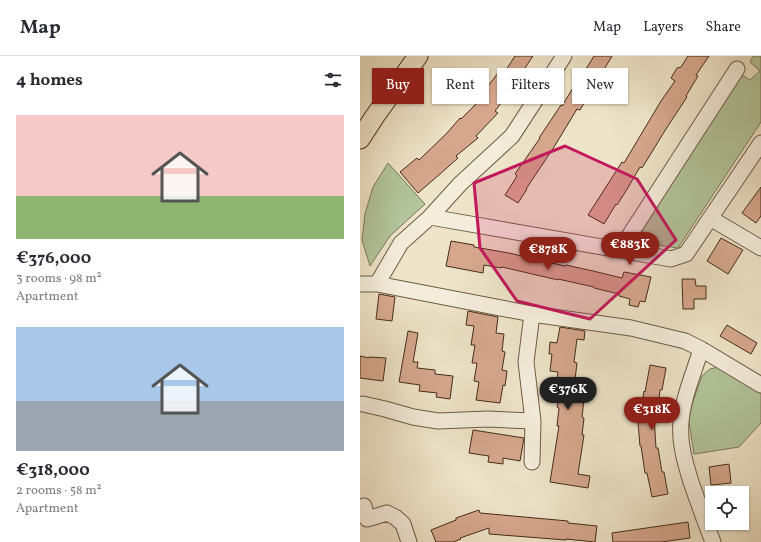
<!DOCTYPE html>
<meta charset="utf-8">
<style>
:root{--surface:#fff;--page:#f7f7f7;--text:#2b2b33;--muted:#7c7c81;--line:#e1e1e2;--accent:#8f2418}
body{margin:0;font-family:Vollkorn,serif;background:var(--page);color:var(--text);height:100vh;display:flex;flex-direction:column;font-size:15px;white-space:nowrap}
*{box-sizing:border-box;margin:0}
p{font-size:13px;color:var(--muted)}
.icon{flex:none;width:22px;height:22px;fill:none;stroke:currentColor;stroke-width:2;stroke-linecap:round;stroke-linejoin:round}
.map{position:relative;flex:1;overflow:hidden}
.details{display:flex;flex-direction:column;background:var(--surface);width:360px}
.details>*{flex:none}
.top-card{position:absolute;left:12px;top:12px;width:329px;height:36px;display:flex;gap:8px}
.tools{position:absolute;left:345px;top:430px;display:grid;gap:8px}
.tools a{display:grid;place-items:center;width:44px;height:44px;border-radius:0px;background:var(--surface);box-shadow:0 1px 3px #0004;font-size:20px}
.price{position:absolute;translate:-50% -34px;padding:0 9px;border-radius:14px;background:var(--accent);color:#fff;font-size:13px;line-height:26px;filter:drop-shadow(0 1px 2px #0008)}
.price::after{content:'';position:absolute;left:50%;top:24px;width:12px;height:9px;margin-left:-6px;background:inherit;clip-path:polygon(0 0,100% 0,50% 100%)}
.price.on{background:#222;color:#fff}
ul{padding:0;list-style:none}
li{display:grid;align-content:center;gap:8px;height:212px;padding:0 16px}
li span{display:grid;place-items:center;height:124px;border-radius:0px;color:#555}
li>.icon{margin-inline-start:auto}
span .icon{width:72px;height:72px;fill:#fffc;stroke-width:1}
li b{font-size:17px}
h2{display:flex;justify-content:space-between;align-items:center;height:48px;padding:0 16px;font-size:17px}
.pill{padding:0 14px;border-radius:0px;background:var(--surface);box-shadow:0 1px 3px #0004;font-size:14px;line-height:36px}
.pill.on{background:var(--accent);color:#fff}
header{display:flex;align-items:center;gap:24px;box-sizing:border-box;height:56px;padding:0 20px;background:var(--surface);border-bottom:1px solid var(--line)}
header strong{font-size:19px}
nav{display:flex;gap:22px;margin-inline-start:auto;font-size:14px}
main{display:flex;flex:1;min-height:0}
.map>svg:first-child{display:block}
.green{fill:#b3c59b;stroke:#7c785a}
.building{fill:#d6a78d;stroke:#452c19}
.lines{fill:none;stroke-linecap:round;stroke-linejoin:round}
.minor-casing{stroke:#6f5a45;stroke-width:17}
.major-casing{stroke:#452c19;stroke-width:21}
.minor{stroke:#f4eddc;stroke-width:15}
.major{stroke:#eee4c9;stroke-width:19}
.marked{fill:#c2185b;fill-opacity:0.2;stroke:#c2185b;stroke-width:3;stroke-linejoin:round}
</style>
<header>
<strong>Map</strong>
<nav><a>Map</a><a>Layers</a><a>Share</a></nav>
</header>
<main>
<section class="details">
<h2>4 homes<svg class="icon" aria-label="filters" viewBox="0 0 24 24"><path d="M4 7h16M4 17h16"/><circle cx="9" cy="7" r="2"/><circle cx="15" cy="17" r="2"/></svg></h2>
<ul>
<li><span style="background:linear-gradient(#f6c9c9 65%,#8fb573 0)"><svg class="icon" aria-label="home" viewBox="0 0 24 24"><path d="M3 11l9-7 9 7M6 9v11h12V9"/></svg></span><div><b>€376,000</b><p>3 rooms · 98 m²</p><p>Apartment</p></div></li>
<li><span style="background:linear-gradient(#a9c7e8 60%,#9aa5b1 0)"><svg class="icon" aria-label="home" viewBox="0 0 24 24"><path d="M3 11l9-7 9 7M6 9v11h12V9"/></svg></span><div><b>€318,000</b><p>2 rooms · 58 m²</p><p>Apartment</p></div></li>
</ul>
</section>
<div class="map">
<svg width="401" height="486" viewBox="0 0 401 486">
<rect width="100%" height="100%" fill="#eee4c9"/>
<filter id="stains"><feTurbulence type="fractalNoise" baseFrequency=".005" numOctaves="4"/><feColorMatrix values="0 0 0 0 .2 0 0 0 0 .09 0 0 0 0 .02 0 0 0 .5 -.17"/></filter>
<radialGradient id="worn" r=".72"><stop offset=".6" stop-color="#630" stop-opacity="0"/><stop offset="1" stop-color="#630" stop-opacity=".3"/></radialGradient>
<!-- green -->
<path class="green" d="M393,0h8v66l-83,126c-18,-3 -34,-1 -37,-23l97,-148 6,-1 6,4 10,-9 -10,-9z
M28,107l37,41 -35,32 -20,30 -8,-26 3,-26 8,-27z
M362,310l39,26v31l-22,24 -45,7 -6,-39 14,-39 8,-7z"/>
<!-- building -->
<path class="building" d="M155,0h18l-20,30h1l-19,25 3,2 -22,23 2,2 -22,18 2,2 -18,16 -22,19 -18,-21 17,-14 2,2 28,-27 13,-15 1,1 27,-27 -3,-2 13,-17 4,3z
M234,0h18l-32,54 -3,-1 -23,38 -28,42h1l-9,14 -13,-8 12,-19 -2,-2 25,-36h-1l22,-33 1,1 23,-38 1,1z
M328,0h21l-13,19 2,1 -12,20 1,1 -21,32 -24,39 -2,-1 -14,24 -9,14 -1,-1 -12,20 -16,-9 34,-53 2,1 37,-62 14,-20 -4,-3 6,-10 4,-1z
M401,131v29l-5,7 -14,-10z
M361,182l22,12 -15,24 -21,-13z
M91,185l23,4v2l35,6 56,13 1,-1 27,6 29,7 2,-6 27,5 -6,25 -5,-1 -2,6 -9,-2 1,-6 -11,-3v-2l-25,-6v-1l-36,-8v1l-56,-13 -1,1 -17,-3 -1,8 -37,-7z
M322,223h13l1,7h10v13h-12v10h-11z
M19,238l16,3 -3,24 -16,-2z
M108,255l30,6 -2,16 8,1 -2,17 3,1 -3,18 5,1 -2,15 -2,-1 -3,18 -24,-3 3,-18 -5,-1 3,-18h-5l3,-18h-4l3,-19 -8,-1z
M367,269l30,18 -6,11 -31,-18z
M200,271l25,4 -1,9 -7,-1 -3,23 3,1 -2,17 8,1 -3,18h4l-2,18 2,1 -2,17h2l-6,39 12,2 -2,12 -38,-6 9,-56h-2l2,-18 -2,-1 3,-17 -5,-1 3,-17 -8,-1 2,-17h-3l1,-12 7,1z
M48,275l10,2 -5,29h5l-1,6 18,2v4l18,2 -3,23 -14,-2 1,-4 -18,-2 1,-6 -21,-3z
M0,300l9,2v-1l17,1 -3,23 -23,-3z
M290,309l16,3 -4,22h-2l-3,26h-3l2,32h2l4,24h2l4,22 -16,3 -5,-24h-2l-4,-27h-1l-2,-23h1l5,-32 1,1z
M113,374l51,8 -4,23 -17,-3v6l-15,-2 1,-6 -20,-3z
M369,408l2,19 -20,2 -2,-18z
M119,454l1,3 88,8v2l29,3 -2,16 -29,-3v1l-77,-6v-6l-29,10 1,1 -8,3h-17l-5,-12 25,-10v-2z
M328,466l2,16 -29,4h-48l-1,-9z"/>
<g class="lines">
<defs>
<path id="minor" d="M70,161l241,42 15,-5 75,-111
M350,162l51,30
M260,194l117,-181
M0,228h17l155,30 99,14 54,13 16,8 60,36
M17,228l24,-41 29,-26 30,-33 52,-48 52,-80
M172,258l-6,48 7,59 -1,41
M341,293c-7,24 -18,48 -20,73 -2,21 4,40 10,60 7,20 14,40 22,60
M3,348l22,5 28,8 25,4 50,-2 45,2
M4,450l3,13 20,-6 8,4 8,7 6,18"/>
<path id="major" d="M0,83l15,-23 43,-60"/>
</defs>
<!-- minor casing -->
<use href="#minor" class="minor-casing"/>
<!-- major casing -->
<use href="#major" class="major-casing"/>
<!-- minor -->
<use href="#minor" class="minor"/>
<!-- major -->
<use href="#major" class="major"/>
</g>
<!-- marked area -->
<path class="marked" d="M205,90l72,33 39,61 -86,79 -73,-18 -37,-53 -6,-65z"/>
<rect width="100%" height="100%" filter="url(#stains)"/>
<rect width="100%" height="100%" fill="url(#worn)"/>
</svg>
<div class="tools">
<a><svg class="icon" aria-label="locate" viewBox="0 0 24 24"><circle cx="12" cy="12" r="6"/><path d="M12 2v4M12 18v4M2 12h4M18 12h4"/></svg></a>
</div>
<b class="price" style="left:270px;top:210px">€883K</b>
<b class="price" style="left:188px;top:215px">€878K</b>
<b class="price on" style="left:208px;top:355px">€376K</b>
<b class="price" style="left:292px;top:375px">€318K</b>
<div class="top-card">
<a class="pill on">Buy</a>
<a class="pill">Rent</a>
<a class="pill">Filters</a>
<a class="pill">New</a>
</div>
</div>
</main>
